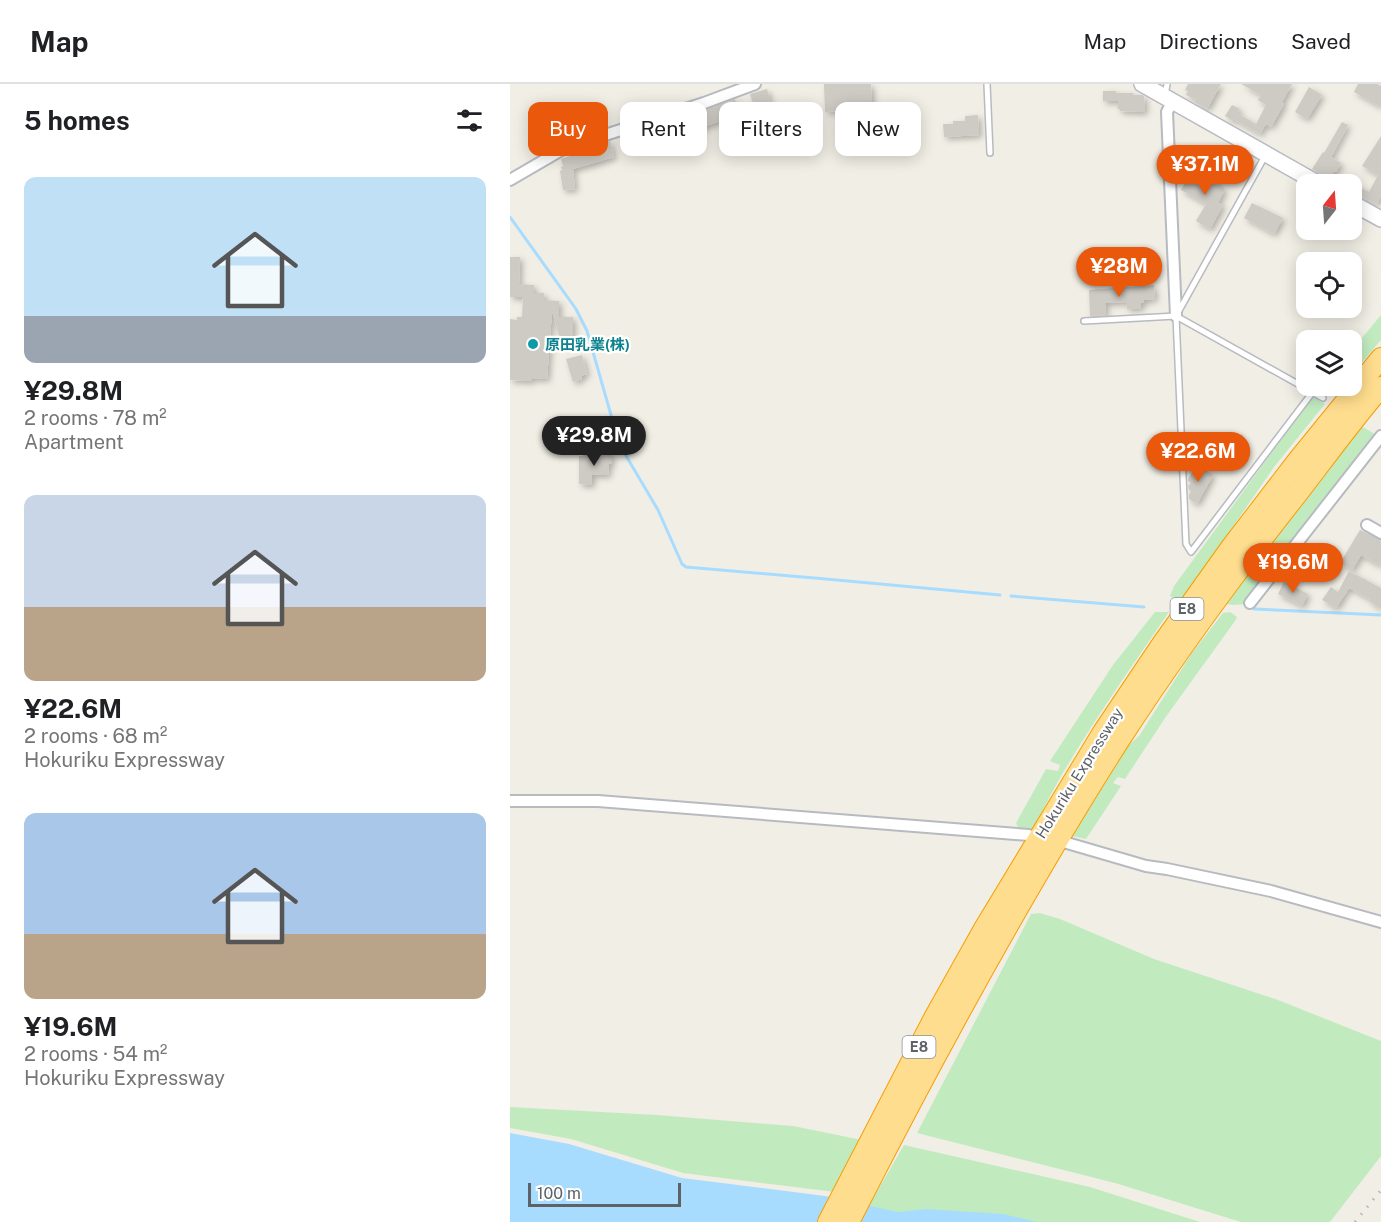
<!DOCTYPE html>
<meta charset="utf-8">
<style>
:root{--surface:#fff;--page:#f6f6f6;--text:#202124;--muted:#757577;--line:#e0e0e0;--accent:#ea580c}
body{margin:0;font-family:"Public Sans","Noto Sans JP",sans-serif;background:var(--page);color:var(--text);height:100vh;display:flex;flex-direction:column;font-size:22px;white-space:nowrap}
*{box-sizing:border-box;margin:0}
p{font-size:20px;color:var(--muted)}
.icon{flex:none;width:33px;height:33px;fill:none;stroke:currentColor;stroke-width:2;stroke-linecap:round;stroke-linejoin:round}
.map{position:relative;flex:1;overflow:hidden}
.panel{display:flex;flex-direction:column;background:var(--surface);width:510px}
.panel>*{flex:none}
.banner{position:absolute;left:18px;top:18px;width:570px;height:54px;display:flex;gap:12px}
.needle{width:39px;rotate:17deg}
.controls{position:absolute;left:786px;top:90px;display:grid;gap:12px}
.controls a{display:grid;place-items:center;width:66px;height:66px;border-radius:12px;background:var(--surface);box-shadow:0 3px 15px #0003;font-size:30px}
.scale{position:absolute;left:18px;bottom:15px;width:153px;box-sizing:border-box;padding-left:6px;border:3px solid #5c6267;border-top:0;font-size:16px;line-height:21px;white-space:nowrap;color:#5c6267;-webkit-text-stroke:4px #fff;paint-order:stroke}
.price{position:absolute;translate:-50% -51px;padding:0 14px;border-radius:21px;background:var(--accent);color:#fff;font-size:20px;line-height:39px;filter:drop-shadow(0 2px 3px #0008)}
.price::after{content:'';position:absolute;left:50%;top:36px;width:18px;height:14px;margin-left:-9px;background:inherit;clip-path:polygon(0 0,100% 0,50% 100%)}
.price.selected{background:#222;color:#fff}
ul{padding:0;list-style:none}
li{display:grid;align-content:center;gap:12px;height:318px;padding:0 24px}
li span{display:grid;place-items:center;height:186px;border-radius:12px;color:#555}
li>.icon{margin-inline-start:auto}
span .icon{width:108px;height:108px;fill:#fffc;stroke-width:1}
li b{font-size:26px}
h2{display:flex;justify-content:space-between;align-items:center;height:72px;padding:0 24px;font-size:26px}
.tag{padding:0 21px;border-radius:12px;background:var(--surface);box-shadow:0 3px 15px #0003;font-size:21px;line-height:54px}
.tag.selected{background:var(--accent);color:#fff}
header{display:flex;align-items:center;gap:36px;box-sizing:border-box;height:84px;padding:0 30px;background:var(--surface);border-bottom:2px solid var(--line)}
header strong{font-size:28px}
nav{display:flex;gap:33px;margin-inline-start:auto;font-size:21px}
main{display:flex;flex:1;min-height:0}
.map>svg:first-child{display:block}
.green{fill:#c1ebbf}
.water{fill:#a7dcff}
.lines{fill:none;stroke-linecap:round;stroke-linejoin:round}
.stream{stroke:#a7dcff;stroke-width:3}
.building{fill:#cecac4;filter:url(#shadow)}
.lane-casing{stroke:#b7bbc0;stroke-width:8}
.street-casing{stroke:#b7bbc0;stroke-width:14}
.secondary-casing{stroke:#b8bcc2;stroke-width:18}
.highway-casing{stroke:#f69e00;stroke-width:22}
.lane{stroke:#fff;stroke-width:5}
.street{stroke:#fff;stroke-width:10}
.secondary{stroke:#fff;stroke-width:15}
.highway{stroke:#ffdd8e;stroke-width:20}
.rail{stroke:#b6b7b8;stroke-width:3;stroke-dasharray:1.5 8;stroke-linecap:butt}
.culture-dot{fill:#0f9aa8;stroke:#fff;stroke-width:2}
.labels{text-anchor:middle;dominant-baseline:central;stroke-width:4.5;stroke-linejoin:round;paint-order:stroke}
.shield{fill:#fff;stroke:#8d9195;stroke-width:1.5}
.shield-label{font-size:14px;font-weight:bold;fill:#5c6267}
.culture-label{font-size:15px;font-weight:bold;fill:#0d838f;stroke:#fff;text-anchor:start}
.street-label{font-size:15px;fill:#5c6267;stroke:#fff}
</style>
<header>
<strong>Map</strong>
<nav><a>Map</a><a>Directions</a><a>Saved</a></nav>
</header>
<main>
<section class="panel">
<h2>5 homes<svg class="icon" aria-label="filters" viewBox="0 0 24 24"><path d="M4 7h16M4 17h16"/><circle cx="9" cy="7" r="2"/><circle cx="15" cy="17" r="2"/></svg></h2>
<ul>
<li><span style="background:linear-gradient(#bfe0f5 75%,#9aa5b1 0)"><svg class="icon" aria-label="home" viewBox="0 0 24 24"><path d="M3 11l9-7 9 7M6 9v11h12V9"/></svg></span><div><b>¥29.8M</b><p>2 rooms · 78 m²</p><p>Apartment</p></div></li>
<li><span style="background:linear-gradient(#c9d6e8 60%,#b9a48a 0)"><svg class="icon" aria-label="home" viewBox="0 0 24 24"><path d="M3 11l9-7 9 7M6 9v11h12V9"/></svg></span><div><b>¥22.6M</b><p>2 rooms · 68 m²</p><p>Hokuriku Expressway</p></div></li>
<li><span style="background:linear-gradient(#a9c7e8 65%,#b9a48a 0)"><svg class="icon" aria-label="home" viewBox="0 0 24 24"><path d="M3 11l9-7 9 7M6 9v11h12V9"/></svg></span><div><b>¥19.6M</b><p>2 rooms · 54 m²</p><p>Hokuriku Expressway</p></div></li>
</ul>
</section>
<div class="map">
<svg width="871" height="1138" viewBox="0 0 871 1138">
<defs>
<filter id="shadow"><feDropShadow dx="3" dy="3" stdDeviation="3" flood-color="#0004"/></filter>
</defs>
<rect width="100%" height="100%" fill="#f1eee5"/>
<!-- green -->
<path class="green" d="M871,231v25l-29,34v-24z
M805,314l10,6 -51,63 -93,135 -11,-6 4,-10 137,-187z
M851,342l14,8 -1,5 -129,165 -10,1 -11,-1z
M645,528h14c-35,51 -70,101 -102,154 -13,21 -23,43 -35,64l-13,-1 -3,-6 30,-54 12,2 2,-6 -10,-4 63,-96z
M720,528l7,5 -2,4 -70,97 -40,61 -7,-2 -5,6 8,3 -35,53 -14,-3 58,-92 9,-8 53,-83 31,-40z
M530,829l20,6 94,40 124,41 103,41v115l-51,66h-89l-126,-39 -198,-50 114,-219z
M0,1023l147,8 136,11 69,14 -25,52 -10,-1 -144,-18 -112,-34 -61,-11z
M394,1061l186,42 110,35h-246l-87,-10 4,-10z"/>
<!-- water -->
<path class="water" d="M0,1049l59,11 113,34 143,18 73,16 28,-3 77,5 34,8h-527z"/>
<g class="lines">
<!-- stream -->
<path class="stream" d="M0,133l66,92 11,22 28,98 10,25 33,56 24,54 4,3 140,12 174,16
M501,512l133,11
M744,525l127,6"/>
</g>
<!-- building -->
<path class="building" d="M314,0h47l1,24 -22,1v6l-13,1v-5l-12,1z
M678,0h33l-14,25 -13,-7 2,-3 -10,-4 2,-4 -3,-1z
M731,0h51l-10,18 2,2 -13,23 -5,-3 -6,10 -7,-4 13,-25 -8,-5 3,-5z
M848,0h19l4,2v21l-27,-15z
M799,3l13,8 -15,24 -12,-7z
M257,5l3,12 -16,5 -4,-12z
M593,7h13v2h17v2h9l2,1 1,16 -25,-1v-2h-2v-8h-15z
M225,15l2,6 4,-1 3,9 -41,14v2l-17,6 -5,-17z
M722,21l8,4 -3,4 19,11 -3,6 -20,-11v2l-8,-5z
M468,31l1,20 -35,2 -1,-13h10v-3h12v-5z
M832,38l6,3 -17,32 10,6 -5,9 -2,-1 -5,10 -5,-5 -12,-7 11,-17 1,1z
M871,52v60l-4,8 -25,-11v-10l17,9 9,-17 -16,-9z
M100,57l4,16 -41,12 2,20 -12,1 -3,-19 2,-1 -1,-3 2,-1 -2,-7 9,-3 -1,-1z
M683,84l25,14 -1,3 8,4 -7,14 5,2 -13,24 -14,-8 10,-17 -25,-14z
M742,119l31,15 -9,16 -30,-16z
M0,173h10l-1,27 15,1v8h10v7l15,1v16h14v20l-14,-1 -7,-25 -5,68 -15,-1v3l-22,-1v-61l7,1v-3h5l1,-20h-13z
M644,201l1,14 -11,1v3h-3v5l-14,1 -1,-7 -21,1 1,12 -16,1 -1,-26z
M72,271l5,19 -6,2 1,3 -9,3 -7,-23z
M85,369h17v11h-3l-1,11h-16v10l-13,-1v-28h4v-1h12z
M687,381l16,10 -16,29 -8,-5v-4l2,-4 -2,-1 -1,-4 3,-3 -3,-2v-2z
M850,446l21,10v26l-20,-11 -9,15 -12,-7z
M839,487l32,17v21l-12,-8 1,-2 -21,-11 -13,20 -14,-8 9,-13 7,5z
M774,498l24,12 -6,12 -24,-12z"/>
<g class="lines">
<defs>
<path id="lane" d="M477,0l3,69
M654,11l2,-5 1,-6
M755,72l-89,160 10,228 5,8 121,-159
M574,237l92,-5 147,82"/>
<path id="street" d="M662,18l-5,10 9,204
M0,96l55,-32 139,-45 51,-19
M857,441l14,8
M740,519l131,-167
M0,717h88l431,34
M557,759l79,23 21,3 104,22 110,31"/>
<path id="secondary" d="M632,0l177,100
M842,119l29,16"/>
<path id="highway" d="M318,1138l106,-204 51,-91 118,-195 59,-88 70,-98 66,-86 83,-102
M339,1138c83,-163 170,-324 268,-478 56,-87 117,-170 181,-251 27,-35 54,-72 83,-106"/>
</defs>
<!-- lane casing -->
<use href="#lane" class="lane-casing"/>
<!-- street casing -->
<use href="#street" class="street-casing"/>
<!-- secondary casing -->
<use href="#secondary" class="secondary-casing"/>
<!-- highway casing -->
<use href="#highway" class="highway-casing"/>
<!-- lane -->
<use href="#lane" class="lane"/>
<!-- street -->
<use href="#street" class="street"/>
<!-- secondary -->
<use href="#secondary" class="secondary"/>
<!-- highway -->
<use href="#highway" class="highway"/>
<!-- rail -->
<path class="rail" d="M845,1138l26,-32"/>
</g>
<!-- markers -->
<circle class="culture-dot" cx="23" cy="260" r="6"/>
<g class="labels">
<!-- shield labels -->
<g class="shield">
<rect x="660.5" y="514" width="33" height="22" rx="4.5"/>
<rect x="392.5" y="952" width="33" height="22" rx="4.5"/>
</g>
<g class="shield-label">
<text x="677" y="525">E8</text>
<text x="409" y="963">E8</text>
</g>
<!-- culture labels -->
<g class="culture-label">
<text x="35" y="260">原田乳業(株)</text>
</g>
<!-- street labels -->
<g class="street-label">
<text transform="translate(569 689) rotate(-58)">Hokuriku Expressway</text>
</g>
</g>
</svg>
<div class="controls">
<a><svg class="needle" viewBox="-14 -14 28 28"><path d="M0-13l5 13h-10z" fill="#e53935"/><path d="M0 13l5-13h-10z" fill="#757577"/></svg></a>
<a><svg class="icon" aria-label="locate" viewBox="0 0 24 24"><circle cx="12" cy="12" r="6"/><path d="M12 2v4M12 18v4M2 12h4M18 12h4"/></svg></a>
<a><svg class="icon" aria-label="layers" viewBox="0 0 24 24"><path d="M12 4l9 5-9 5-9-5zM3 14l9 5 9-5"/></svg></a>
</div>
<div class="scale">100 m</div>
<b class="price" style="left:695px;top:112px">¥37.1M</b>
<b class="price" style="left:609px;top:214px">¥28M</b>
<b class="price selected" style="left:84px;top:383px">¥29.8M</b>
<b class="price" style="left:688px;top:399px">¥22.6M</b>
<b class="price" style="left:783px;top:510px">¥19.6M</b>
<div class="banner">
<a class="tag selected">Buy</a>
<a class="tag">Rent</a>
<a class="tag">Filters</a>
<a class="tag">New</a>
</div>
</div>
</main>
